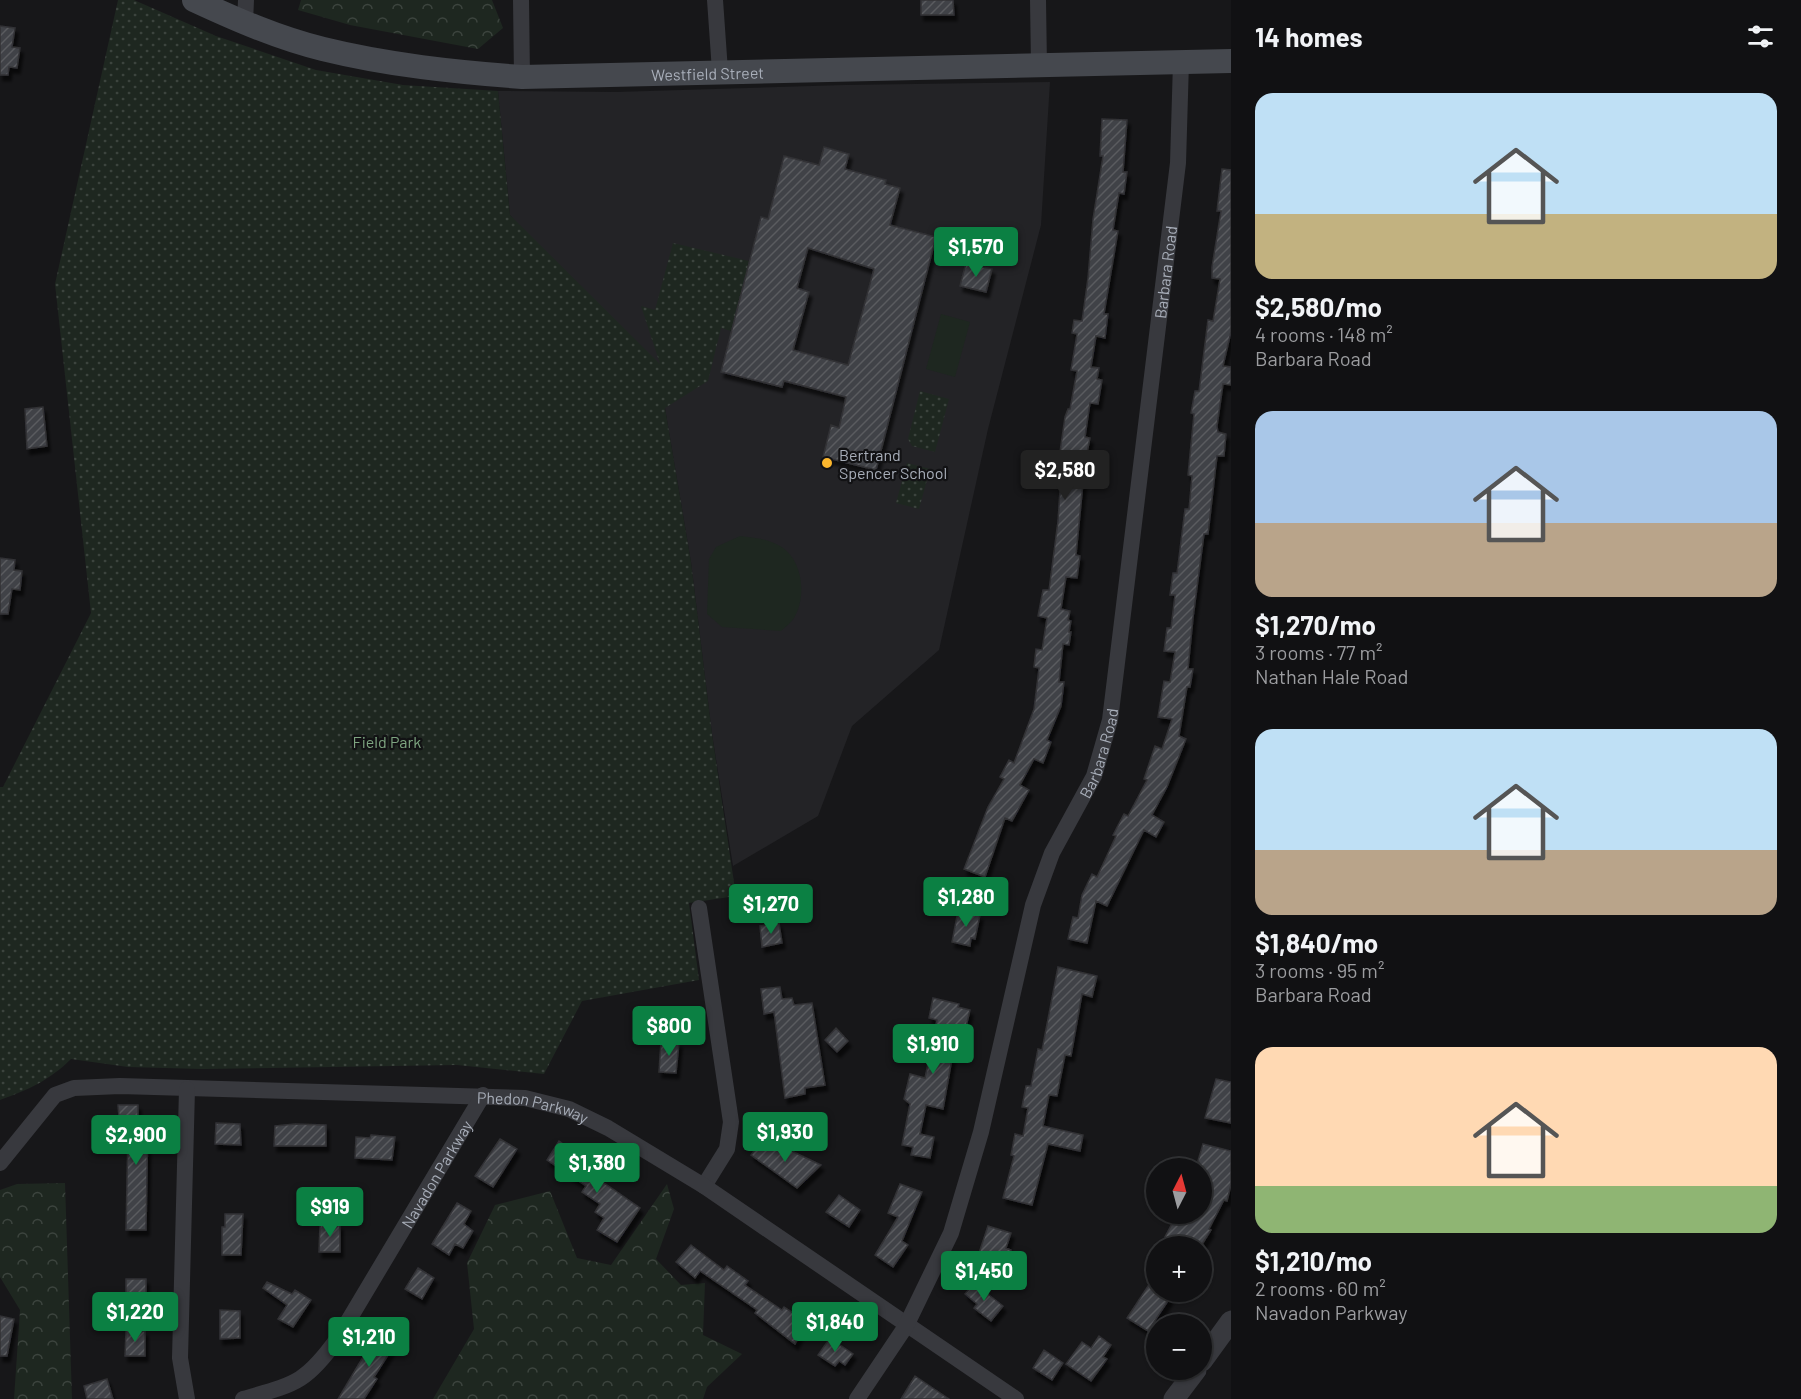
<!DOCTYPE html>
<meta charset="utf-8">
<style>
:root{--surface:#111113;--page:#1a1a1c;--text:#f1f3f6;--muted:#9c9da0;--line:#303133;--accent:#0b8043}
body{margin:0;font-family:Barlow,sans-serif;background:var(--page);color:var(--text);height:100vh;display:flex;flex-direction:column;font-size:22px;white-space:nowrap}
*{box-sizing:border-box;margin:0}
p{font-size:20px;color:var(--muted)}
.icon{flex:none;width:33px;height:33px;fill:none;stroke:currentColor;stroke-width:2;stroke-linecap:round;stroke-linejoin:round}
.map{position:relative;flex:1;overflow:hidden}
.details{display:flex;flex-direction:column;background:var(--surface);width:570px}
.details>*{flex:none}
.needle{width:39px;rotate:6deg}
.controls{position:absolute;left:1146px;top:1158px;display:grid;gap:12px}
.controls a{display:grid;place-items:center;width:66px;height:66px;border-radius:50%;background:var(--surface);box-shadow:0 2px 4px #0004,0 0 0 2px var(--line);font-size:30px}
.price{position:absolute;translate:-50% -51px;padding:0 14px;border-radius:6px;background:var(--accent);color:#fff;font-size:20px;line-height:39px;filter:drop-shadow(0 2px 3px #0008)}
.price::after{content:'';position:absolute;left:50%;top:36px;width:18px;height:14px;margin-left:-9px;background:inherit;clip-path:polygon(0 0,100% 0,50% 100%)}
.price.on{background:#222;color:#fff}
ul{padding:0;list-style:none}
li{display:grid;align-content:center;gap:12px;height:318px;padding:0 24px}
li span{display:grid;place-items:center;height:186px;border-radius:18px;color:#555}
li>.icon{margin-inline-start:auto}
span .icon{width:108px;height:108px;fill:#fffc;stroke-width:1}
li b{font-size:26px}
h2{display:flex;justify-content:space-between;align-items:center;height:72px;padding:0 24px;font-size:26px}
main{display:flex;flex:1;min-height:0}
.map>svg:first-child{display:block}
.built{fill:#232326}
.forest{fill:url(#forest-crowns)}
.park{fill:url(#park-dots)}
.garden{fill:#1e2720}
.building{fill:url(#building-hatch);stroke:#313135;stroke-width:1.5;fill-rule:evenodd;filter:url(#shadow)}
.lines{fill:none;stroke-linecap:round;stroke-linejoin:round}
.minor{stroke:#38393e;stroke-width:16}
.tertiary{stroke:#38393e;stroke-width:21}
.secondary{stroke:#45484e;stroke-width:24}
.poi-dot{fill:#fbb62d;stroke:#121214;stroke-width:2}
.labels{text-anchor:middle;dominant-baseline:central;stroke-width:4.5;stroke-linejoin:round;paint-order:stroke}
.street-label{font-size:16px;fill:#a8aeb9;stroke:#121214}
.poi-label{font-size:16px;fill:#a8aeb9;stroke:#121214;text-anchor:start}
.park-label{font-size:16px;fill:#7ea581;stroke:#121214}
</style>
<main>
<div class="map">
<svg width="1231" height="1399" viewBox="0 0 1231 1399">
<defs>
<pattern id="forest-crowns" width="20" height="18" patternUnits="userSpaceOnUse" patternTransform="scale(1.5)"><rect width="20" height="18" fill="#1e2720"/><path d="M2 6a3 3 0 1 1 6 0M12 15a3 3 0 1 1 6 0" fill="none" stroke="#3c443e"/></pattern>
<pattern id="park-dots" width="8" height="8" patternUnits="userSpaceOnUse" patternTransform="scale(1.5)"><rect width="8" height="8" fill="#1e2720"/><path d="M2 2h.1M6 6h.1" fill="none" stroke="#3c443e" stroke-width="1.8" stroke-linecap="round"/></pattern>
<pattern id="building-hatch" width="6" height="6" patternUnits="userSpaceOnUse" patternTransform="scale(1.5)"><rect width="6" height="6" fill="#414246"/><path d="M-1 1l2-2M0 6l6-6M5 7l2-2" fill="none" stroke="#5a5b5f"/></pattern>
<filter id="shadow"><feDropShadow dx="3" dy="5.5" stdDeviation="1.5" flood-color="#0009"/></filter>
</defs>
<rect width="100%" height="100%" fill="#171719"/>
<!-- built -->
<path class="built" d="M1050,82l-9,143 -53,204 -49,221 -87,76 -34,90 -85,50 -21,-132 -21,-172 -26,-154 -155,-193 -12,-124 118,1 229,-7z"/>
<!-- forest -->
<path class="forest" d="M301,0h191l11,28 -25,21 -128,-24 -52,-15z
M65,1183l7,216h-58l6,-89 -20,-33v-87l17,-6z
M667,1184l7,25 -18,50 25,26 24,-2 -2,52 39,19 -35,33 -4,12h-270l41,-70 -7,-66 28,-58 55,-14 27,67 34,7z"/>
<!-- park -->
<path class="park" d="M118,0h16l82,36 100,34 87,15 95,6 12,124 150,149 -19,-58 14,4 18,-67 76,18 -18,70 -10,-3 -13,53 -43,27 26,154 21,172 24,162 -47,7 10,77 -117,21 -38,73 -87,-9 -255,4 -74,-2 -57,-8c-21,21 -43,31 -71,41v-313h3l88,-174 -36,-329z
M920,391l29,8 -14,53 -23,-6 -4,-7z
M907,463l23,6 -11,40 -23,-6z"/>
<!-- garden -->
<path class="garden" d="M941,314l29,8 -15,55 -29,-8z
M740,536c12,2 25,2 36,8 26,11 32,51 18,74 -3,5 -9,9 -13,13l-59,-4 -15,-13 2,-55 7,-12z"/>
<!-- building -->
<path class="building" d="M921,0h32l1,15h-33z
M0,26l15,2 -3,19 8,1 -3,20 -8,-1 -1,8h-8z
M1102,119l25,1 -4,52h4l-3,22 -5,-1 -6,37 5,1 -14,83h4l-3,24 -9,-2 -5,31 8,1 -2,11 5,1 -4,24 -8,-1 -5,34 5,1 -5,25 -9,92 4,1 -3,22 -11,-1 -5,32 9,2 -2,9 3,1 -2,11h2l-2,13 -6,-1 -4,38h5l-3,24 -14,34 4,2 -8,21 -9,-4 -14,26 9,5 -17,31 -7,-3 -20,59 -21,-8 24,-62 16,-28 -4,-2 9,-17 5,3 20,-54 5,-41 -5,-1 2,-18 6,1 5,-32 -9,-2 5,-26h6l9,-69 4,-62h-3l6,-42 3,-8h2l7,-38 -6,-1 6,-36 -5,-1 2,-13 8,1 6,-43 5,-59 10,-63h-3z
M824,147l25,7 -4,15 41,11 -1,4 15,4 -10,37 46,12 -60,233 -53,-13 8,-32 8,3 7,-31 -62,-16 -2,6 -61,-15 40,-155 7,2 16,-63 35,9zM808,248l66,21 -26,96 -55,-15 16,-58 -12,-4z
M1222,169l9,1v162l-8,34 8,1v18l-8,-1 -6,42 1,6 8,2 -2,22h-7l-9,78h-4l-11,84 -5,51h5l-3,18h-3l-8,49 7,3 -19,48 -15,28 12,7 -8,15 -12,-7 -37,76 -11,-5 -9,42 -19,-4 5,-22 5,1 4,-23 10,-21 5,3 19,-41 -3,-1 11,-21 4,2 19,-36 -3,-1 11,-33 7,3 10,-30 -14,-2 6,-36 6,1 5,-30 -11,-1 3,-23h4l4,-33h-5l3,-22h4l8,-64h4l3,-33 -4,-1 6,-61 -3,-1 4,-22h4l9,-71 5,1 7,-42 -8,-1v-11l9,-56h-4z
M966,263l26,6 -6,23 -26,-6z
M43,407l4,39 -20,3 -2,-40z
M0,558l15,2 -1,10 8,1 -2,19 -8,-1 -4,25h-8z
M958,911l22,4 -5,24 -4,-1 -1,8 -18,-4z
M779,923l3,20 -20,4 -2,-21z
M1058,967l39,9 -5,21 -10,-3 -11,62 -6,-1 -8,41 -8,-1 -6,31 40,9 -3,16 -32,-7 -16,61 -29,-7 11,-42 -3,-1 4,-21 8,2 5,-28 -6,-1 4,-21h5l7,-37 4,1z
M780,987l2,12 10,-1 2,7 18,-2 13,82 -20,3v6l-20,4 -11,-86 -10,2 -3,-25z
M933,998l26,6 -1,3 12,3 -4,17 -8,-2 -15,84 -17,-4 -6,29 14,3 -4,21 -19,-3 2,-8 -11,-2 8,-41 -6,-5 6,-25 15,4 12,-58 -8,-2z
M836,1028l12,13 -11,11 -12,-12z
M661,1041l18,2 -3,30 -17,-1z
M1216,1079l15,3v41l-26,-5z
M118,1105h20v15h10l-2,110h-20l2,-100h-8z
M216,1123l24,1 1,21 -26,-1z
M295,1124l31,1v21h-52l1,-20z
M371,1135l24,2 -3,23 -37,-2 1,-21 14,1z
M763,1138l13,8 1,-2 44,21 -24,23 -46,-33z
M500,1139l17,10 -24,38 -18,-11z
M559,1141l22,16 -4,7 63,44 -23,34 -20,-12 7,-12 -9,-6 5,-8 -18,-12 4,-6 -39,-26z
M1203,1144l28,7v34l-4,16 -3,-1 -15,29 2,1 -10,16h-17l-19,-9 12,-23 11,4 3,-4h11l6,-38 -10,-15z
M900,1184l22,8 -20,49 6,4 -15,22 -18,-12 23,-38 -10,-4z
M839,1195l21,15 -11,17 -23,-15z
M457,1203l14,8 -7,13 9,7 -10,17 -8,-4 -6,11 -17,-11z
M225,1214h18l-2,41h-19v-28h3z
M320,1224l20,1v27h-21z
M988,1226l23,7 -5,15 5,2 -5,17 -22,-7 2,-4 -7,-3z
M691,1245l33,25 3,-4 21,15 -3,4 37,25 2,-3 14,9 -2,4 9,5 -10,19 -40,-31 2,-3 -57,-39 -5,7 -19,-16z
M418,1268l16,10 -12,21 -17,-10z
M1156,1274v18h15l-4,5 3,1 -22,33 -21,-13z
M126,1279h20v25h-20z
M267,1282l25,12 3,-4 16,10 -18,27 -15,-8 9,-14 -24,-17z
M974,1283l29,23 -12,15 -17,-13 3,-4 -12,-10z
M220,1310l20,1v27l-20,1z
M0,1316l14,3 -7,37h-7z
M126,1330l19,1v25h-20z
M379,1330l18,11 -23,36 3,2 -13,20h-26z
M1099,1336l12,9 -8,12 4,2 -16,22 -25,-17 16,-22 9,6z
M830,1338l23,16 -8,11 -6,-4 -4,5 -17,-11z
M1044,1350l19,13 -11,17 -19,-12z
M915,1376l34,23h-48z
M107,1379l6,20h-26l-3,-13z"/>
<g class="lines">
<!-- minor -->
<g class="minor">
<path d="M521,0l1,77"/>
<path d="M715,0l5,71"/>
<path d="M1038,0l1,66"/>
<path d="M245,23l1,-23"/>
<path d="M699,908l32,214 -4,27 -23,37"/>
<path id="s1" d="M0,1163l55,-68 19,-7 46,-2 405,12 44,11 39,19 96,58 312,213"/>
<path d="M187,1399l-7,-41 7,-269"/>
<path id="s2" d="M243,1399c52,-15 63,-16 95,-61l145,-243"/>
<path id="s3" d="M857,1399l49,-73 45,-93 30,-101 52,-227 19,-52 42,-77 16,-56 68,-557 3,-101"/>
</g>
<!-- tertiary -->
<path class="tertiary" d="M1202,1361l29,-40
M1174,1399l22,-29"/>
<!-- secondary -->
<path class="secondary" id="s4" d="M194,0c41,19 84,38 129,49 65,16 132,23 199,28l709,-16"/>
</g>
<!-- markers -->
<circle class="poi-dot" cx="827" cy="463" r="6"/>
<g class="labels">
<!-- street labels -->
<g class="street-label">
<text stroke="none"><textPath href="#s4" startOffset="525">Westfield Street</textPath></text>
<text stroke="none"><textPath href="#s3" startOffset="1182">Barbara Road</textPath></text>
<text stroke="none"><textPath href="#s3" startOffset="696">Barbara Road</textPath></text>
<text stroke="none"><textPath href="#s1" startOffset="568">Phedon Parkway</textPath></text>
<text stroke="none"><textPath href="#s2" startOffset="308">Navadon Parkway</textPath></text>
</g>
<!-- poi labels -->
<g class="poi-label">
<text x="839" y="454">Bertrand<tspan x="839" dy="18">Spencer School</tspan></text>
</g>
<!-- park labels -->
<g class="park-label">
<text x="387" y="741">Field Park</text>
</g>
</g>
</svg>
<div class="controls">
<a><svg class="needle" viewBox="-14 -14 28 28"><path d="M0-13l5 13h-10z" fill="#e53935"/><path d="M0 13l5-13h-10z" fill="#9c9da0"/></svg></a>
<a>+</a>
<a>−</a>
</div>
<b class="price" style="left:976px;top:278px">$1,570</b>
<b class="price on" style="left:1065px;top:501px">$2,580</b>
<b class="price" style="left:966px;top:928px">$1,280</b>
<b class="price" style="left:771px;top:935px">$1,270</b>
<b class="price" style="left:669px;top:1057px">$800</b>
<b class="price" style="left:933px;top:1075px">$1,910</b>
<b class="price" style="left:785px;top:1163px">$1,930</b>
<b class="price" style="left:136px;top:1166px">$2,900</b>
<b class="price" style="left:597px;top:1194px">$1,380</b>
<b class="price" style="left:330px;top:1238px">$919</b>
<b class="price" style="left:984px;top:1302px">$1,450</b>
<b class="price" style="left:135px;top:1343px">$1,220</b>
<b class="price" style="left:835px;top:1353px">$1,840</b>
<b class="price" style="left:369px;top:1368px">$1,210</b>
</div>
<section class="details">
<h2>14 homes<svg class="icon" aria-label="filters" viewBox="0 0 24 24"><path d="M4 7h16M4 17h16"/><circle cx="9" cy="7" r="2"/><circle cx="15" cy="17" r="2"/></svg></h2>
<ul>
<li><span style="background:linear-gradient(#bfe0f5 65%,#c2b280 0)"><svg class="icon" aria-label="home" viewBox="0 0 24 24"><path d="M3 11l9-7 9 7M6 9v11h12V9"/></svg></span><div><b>$2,580/mo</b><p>4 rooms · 148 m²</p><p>Barbara Road</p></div></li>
<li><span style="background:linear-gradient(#a9c7e8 60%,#b9a48a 0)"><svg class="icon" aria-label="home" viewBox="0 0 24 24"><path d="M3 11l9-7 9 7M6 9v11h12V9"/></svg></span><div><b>$1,270/mo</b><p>3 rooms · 77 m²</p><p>Nathan Hale Road</p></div></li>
<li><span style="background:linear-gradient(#bfe0f5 65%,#b9a48a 0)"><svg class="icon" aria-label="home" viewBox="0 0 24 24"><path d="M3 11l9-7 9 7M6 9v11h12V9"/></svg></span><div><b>$1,840/mo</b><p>3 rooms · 95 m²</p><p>Barbara Road</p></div></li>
<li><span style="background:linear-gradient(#ffd9b3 75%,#8fb573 0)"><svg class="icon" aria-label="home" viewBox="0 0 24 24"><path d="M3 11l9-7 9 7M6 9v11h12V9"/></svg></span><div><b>$1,210/mo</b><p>2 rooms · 60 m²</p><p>Navadon Parkway</p></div></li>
</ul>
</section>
</main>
